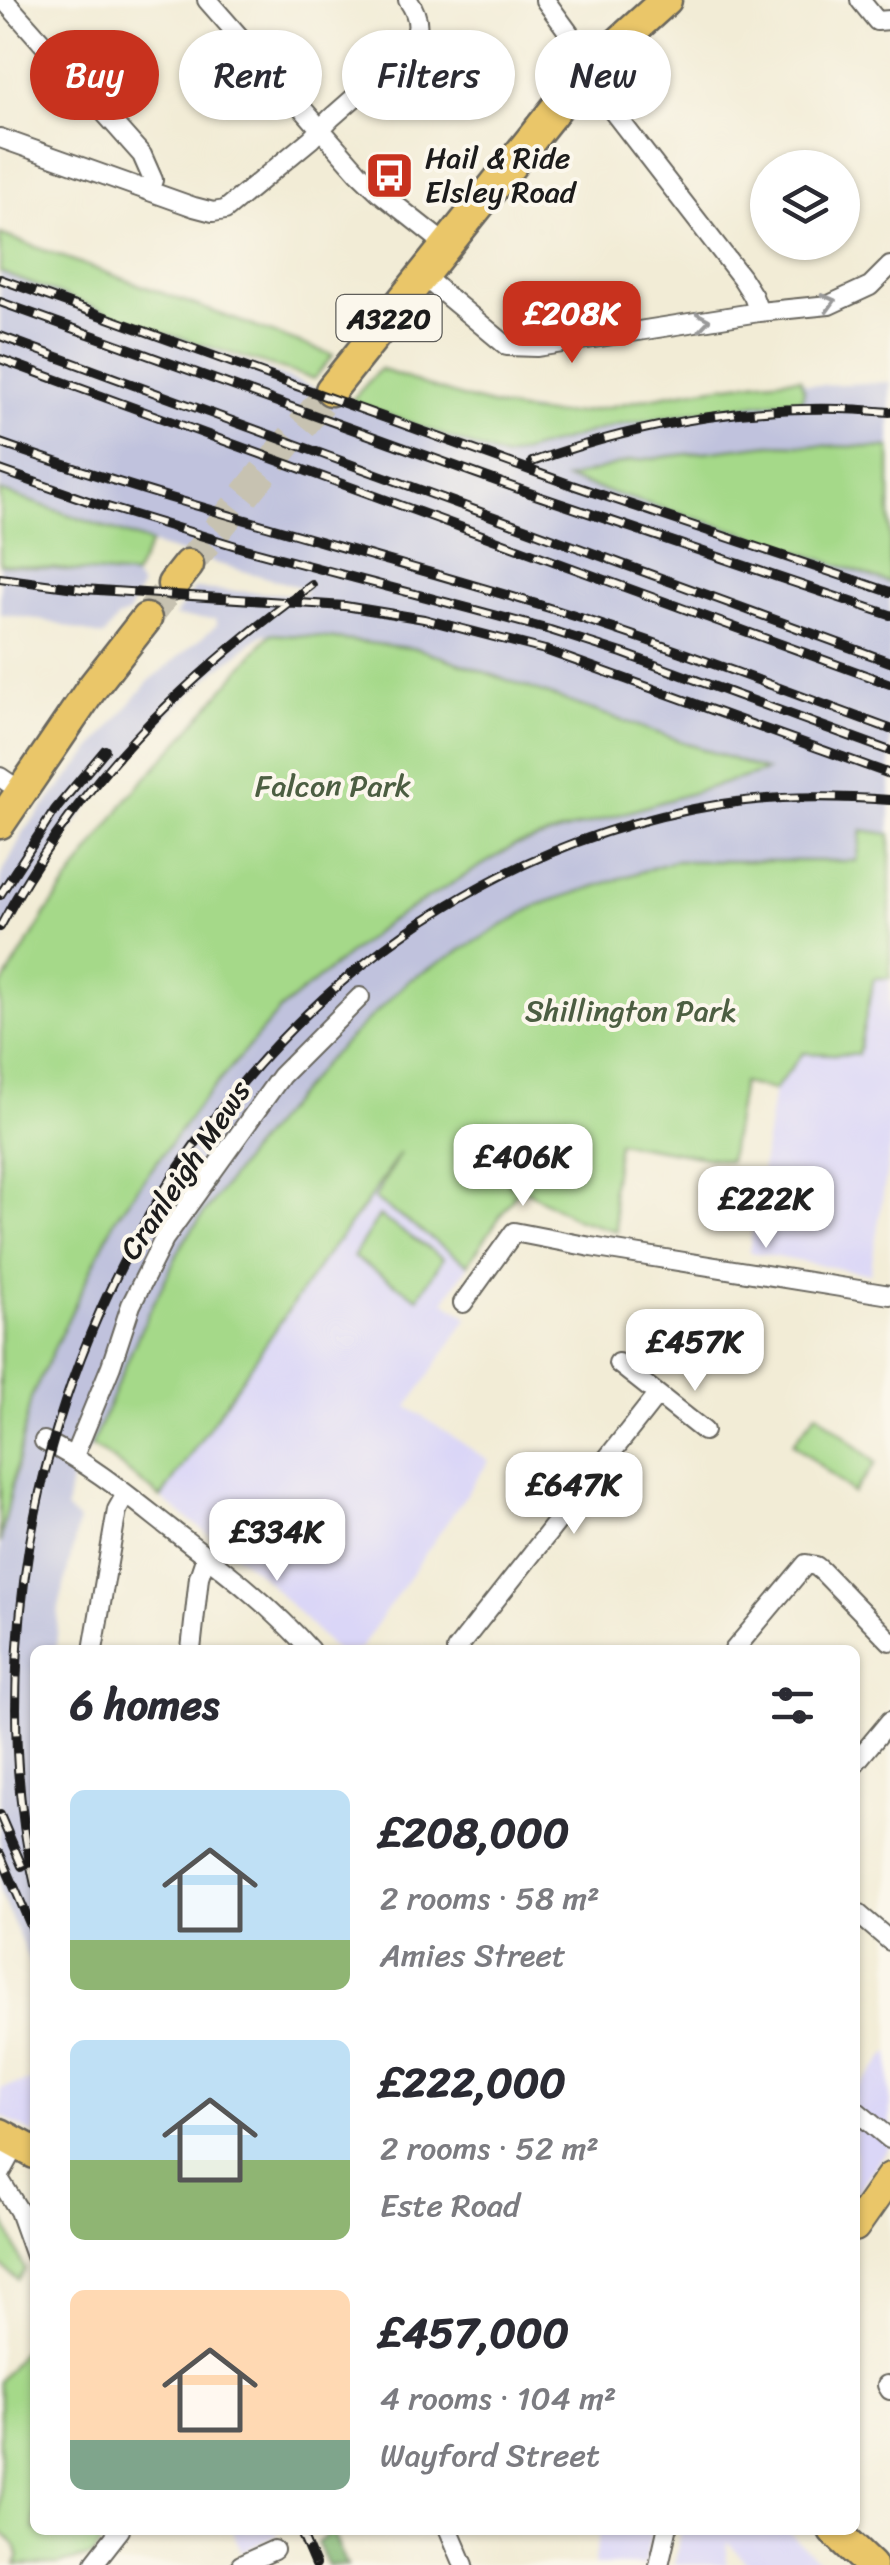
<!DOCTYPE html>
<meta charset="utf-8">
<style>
:root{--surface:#fff;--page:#f2f2f3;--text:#2b2b33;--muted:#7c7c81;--accent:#c8321e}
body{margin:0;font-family:Sriracha,sans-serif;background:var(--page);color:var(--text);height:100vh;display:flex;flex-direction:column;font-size:38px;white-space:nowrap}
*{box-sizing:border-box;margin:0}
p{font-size:32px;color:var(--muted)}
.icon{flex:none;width:55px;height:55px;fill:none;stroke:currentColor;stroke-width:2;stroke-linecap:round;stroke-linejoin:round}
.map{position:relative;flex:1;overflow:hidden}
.panel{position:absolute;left:30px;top:1645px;width:830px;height:890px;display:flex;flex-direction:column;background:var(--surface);border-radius:15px;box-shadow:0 2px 8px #0004}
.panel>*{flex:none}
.guide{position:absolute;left:30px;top:30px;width:830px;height:90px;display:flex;gap:20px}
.fabs{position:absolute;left:750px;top:150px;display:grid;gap:20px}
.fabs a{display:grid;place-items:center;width:110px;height:110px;border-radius:50%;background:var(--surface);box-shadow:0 2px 8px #0004;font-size:50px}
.price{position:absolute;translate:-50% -85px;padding:0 22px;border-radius:20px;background:#fff;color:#222;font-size:32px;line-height:65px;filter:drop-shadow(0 2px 5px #0008)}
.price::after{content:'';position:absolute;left:50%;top:60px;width:30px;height:22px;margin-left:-15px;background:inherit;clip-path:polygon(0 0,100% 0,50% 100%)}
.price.selected{background:var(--accent);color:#fff}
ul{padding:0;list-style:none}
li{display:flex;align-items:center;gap:30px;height:250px;padding:0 40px}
li span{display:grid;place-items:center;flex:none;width:280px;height:200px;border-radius:15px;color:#555}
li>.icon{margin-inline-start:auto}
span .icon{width:120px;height:120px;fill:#fffc;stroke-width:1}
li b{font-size:42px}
h2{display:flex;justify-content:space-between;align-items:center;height:120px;padding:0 40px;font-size:42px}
.tag{padding:0 35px;border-radius:45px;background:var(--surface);box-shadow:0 2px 8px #0004;font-size:35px;line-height:90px}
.tag.selected{background:var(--accent);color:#fff}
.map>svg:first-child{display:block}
.built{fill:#dad6f7}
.industrial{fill:#c0c2dd}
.green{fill:#a5d989;stroke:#607a52;stroke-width:2.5}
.forest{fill:#84b975;stroke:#506a48;stroke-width:2.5}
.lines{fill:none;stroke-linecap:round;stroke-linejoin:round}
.trunk-tunnel{stroke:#c7c2b1;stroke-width:30;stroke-dasharray:30 15;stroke-linecap:butt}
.minor-casing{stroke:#67655d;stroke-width:22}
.primary-casing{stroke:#67655d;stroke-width:32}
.trunk-casing{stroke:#67655d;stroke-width:35}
.minor{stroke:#fff;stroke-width:18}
.primary{stroke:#eac669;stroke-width:28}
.trunk{stroke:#eac669;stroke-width:30}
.rail-casing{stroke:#1c1c1c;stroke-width:10}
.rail{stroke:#fbf7ec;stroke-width:6;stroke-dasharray:19;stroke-linecap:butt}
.oneway{stroke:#999}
.labels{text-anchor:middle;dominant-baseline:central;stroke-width:8;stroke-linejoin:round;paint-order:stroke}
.shield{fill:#fbf7ec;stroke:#5f5e5a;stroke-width:2.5}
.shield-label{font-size:28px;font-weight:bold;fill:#1c1c1c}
.poi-label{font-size:30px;fill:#1c1c1c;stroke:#fbf7ec;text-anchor:start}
.park-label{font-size:30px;fill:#4c5e42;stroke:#fbf7ec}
.street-label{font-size:30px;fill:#1c1c1c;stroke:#fbf7ec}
</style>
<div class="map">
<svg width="890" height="2565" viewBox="0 0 890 2565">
<rect width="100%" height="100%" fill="#fbf7ec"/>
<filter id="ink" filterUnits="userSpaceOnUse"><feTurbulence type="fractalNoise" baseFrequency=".01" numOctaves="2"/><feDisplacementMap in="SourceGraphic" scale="20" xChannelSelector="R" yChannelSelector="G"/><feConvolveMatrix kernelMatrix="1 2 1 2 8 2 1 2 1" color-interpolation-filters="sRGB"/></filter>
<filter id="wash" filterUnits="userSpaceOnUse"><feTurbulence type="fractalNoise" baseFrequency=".0048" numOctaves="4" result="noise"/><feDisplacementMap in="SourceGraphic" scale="40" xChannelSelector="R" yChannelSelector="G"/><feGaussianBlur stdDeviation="2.25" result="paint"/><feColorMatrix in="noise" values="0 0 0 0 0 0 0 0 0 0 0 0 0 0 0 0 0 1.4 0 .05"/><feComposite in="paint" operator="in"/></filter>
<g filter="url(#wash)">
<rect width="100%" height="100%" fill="#f2ecd6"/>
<!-- built -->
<path class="built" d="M874,978h16v173l-20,123 -121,-22 25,-162 29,-37 55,1z
M419,1124l101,65 -76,112 24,16 -60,90 81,54 -130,189h-24l-76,-77 -98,-75 161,-237 43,-56z
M890,2051v95l-35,48v-102z
M35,2080v55l-35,-20v-27z
M232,2530h44l2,5 -36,17z
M600,2530h52l-8,35h-50z
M680,2530h107l35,35h-74l-20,-23 -2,23h-51z"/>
<!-- industrial -->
<path class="industrial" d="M0,272l425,156 104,-18 19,4 32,-2 84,-17 97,-15 39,-2 7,6 13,1 70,-3v66l-120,-4 -140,17 -61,19 178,54 143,49v251l-27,-4 -5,31h-184l-136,44 -130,76 -84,82 -71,84 -69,94 -44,90 -49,115 -18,25 -7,38 13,12 -20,87 -3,42h-21v326l-35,-85v-348l31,-145 84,-179 83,-113 82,-96 107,-87 127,-77 250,-75 -446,-134 -55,-3 -45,35 -42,38 -85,96 -34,46 -57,96v-68l25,-47 123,-148 69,-57 -2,-6 -41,-2 20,-28 110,6 2,-6 -306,-88z
M0,564l134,12 7,11 -13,27 -11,5 -14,18 -60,-17 -43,-6z"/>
<!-- green -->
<path class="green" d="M0,234l333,121 -19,24 -159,-49 -155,-58z
M380,369c56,19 110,42 169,45 36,1 72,-11 106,-17 48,-9 96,-16 145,-19l4,12 -2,9 -82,9 -107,18 -109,32 -153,-57z
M770,444l120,4v135l-143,-49 -181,-55 64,-18z
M0,491l151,52 -17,33 -134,-12z
M270,634l48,3 101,12 347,122 -252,75 -127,77 -107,87 -82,96 -83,113 -84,179 -31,145v-554l47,-77 81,-114 56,-62z
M862,830l28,4v144h-16l-16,77 -55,-2 -29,37 -32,-7 -13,78 -111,-19 -6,46 5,43 -39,-11 -81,-46 21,16 -50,74 -94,-65 26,-46 -35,52 -43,56 -161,237 -52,-41 -18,-11 49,-115 44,-90 69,-94 71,-84 84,-82 130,-76 136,-44h183z
M379,1216l64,42 -25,40 -65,-41z
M817,1412l59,51 -23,30 -60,-50z
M2,2215l23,55 -7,10 -18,-15z
M35,2343v187h76l-18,26 -36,9h-41c8,-16 -4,-25 -16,-34v-150l25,-34z"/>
<!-- forest -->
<path class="forest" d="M332,2532l15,33h-19l-11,-22z"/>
</g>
<g filter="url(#ink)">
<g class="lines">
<!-- trunk-tunnel -->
<path class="trunk-tunnel" d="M188,565l143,-175
M146,619l27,-35"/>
<defs>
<path id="minor" d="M4,0l138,155 11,25 -4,11
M207,0l152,173 20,19 67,53
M545,0l32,44 18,19
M860,0l17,21 13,-1
M581,77l27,28 133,172 12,19 6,16
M0,138l194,69 19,5 12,-2 86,-71 20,-21 74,-65c15,-18 17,-33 3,-53
M423,276l84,70 30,1 222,-35 70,-7 41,-19 20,-20
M0,777l22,15
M463,1303l51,-71 77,15 299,48
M618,1363l86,68
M44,1441c47,23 86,56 127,88 48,37 99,75 139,121
M74,1456l37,-90 20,-61 33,-66 117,-163 79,-79
M93,1650l24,-140 9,-16
M191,1650l8,-73 7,-21
M456,1650l201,-255
M734,1650l72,-86 10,2 6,5 68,70
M855,1763l35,-42
M855,1911l35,30
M855,2110l35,29
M0,2175l17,-31
M0,2180l19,31 16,45
M887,2385l3,5
M449,2530l15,35
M95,2562l25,-32
M241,2565l33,-15
M659,2565l8,-35"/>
<path id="primary" d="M855,2227l35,-50"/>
<path id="trunk" d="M331,390l250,-313 85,-77
M173,584l15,-19
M0,823l92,-135 54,-69
M0,2134l35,19
M834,2530l37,35"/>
</defs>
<!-- minor casing -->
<use href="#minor" class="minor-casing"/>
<!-- primary casing -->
<use href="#primary" class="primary-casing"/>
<!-- trunk casing -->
<use href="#trunk" class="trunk-casing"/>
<!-- minor -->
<use href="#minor" class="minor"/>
<!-- primary -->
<use href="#primary" class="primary"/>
<!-- trunk -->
<use href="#trunk" class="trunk"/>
<defs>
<path id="rail" d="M0,279l566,204 324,109
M0,302l538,194 352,119
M0,336l890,326
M0,359l890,325
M0,443c180,63 364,108 546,164 116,36 230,80 344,122
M532,462c113,-41 237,-62 358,-50
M0,470l91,32 155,47 304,81 72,23 268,98
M0,578l83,11 262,17 79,13 121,31 345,124
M0,895l55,-85 50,-60
M0,927c77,-144 181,-247 312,-342
M0,1815l22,51
M0,1854l35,81
M35,1885c-18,-78 -22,-158 -17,-238 23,-394 299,-779 704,-843 56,-9 112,-8 168,-4
M300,2530l15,35"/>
</defs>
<!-- rail casing -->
<use href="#rail" class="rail-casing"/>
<!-- rail -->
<use href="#rail" class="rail"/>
</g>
<!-- one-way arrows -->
<defs><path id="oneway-chevron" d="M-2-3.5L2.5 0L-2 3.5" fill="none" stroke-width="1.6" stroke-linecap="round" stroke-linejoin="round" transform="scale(2.5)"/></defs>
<g class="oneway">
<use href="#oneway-chevron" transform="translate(829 302) rotate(-16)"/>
<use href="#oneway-chevron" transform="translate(703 321) rotate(-9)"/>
</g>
</g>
<!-- icons -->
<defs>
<symbol id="bus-square" viewBox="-11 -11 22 22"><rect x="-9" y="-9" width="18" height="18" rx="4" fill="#c8321e" stroke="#fbf7ec"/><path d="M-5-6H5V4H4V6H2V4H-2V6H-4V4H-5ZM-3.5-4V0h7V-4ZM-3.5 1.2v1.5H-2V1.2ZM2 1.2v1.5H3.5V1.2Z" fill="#fff"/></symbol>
</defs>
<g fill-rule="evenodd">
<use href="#bus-square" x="362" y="148" width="55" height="55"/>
</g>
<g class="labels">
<!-- shield labels -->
<rect class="shield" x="336.5" y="295" width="105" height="46" rx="8"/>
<g class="shield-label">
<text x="389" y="318">A3220</text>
</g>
<!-- poi labels -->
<g class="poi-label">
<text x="425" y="158">Hail &amp; Ride<tspan x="425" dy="34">Elsley Road</tspan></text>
</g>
<!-- park labels -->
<g class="park-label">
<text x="333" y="786">Falcon Park</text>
<text x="631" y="1011">Shillington Park</text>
</g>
<!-- street labels -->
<g class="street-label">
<text transform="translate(185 1170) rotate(-56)">Cranleigh Mews</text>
</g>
</g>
</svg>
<div class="fabs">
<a><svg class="icon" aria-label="layers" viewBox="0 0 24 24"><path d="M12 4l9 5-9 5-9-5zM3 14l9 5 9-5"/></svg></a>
</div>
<b class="price selected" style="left:572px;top:366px">£208K</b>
<b class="price" style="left:523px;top:1209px">£406K</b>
<b class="price" style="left:766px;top:1251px">£222K</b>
<b class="price" style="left:695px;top:1394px">£457K</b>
<b class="price" style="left:574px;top:1537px">£647K</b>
<b class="price" style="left:277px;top:1584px">£334K</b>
<div class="guide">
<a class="tag selected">Buy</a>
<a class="tag">Rent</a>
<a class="tag">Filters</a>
<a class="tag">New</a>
</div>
<section class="panel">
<h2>6 homes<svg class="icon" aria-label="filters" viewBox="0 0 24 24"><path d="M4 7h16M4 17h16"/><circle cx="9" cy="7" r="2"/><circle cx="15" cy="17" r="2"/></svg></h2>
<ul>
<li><span style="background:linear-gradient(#bfe0f5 75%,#8fb573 0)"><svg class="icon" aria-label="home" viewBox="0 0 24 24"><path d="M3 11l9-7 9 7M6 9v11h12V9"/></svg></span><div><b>£208,000</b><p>2 rooms · 58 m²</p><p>Amies Street</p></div></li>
<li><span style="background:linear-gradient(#bfe0f5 60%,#8fb573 0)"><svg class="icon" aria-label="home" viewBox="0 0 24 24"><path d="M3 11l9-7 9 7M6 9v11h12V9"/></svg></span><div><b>£222,000</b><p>2 rooms · 52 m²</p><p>Este Road</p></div></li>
<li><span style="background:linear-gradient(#ffd9b3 75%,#7fa58c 0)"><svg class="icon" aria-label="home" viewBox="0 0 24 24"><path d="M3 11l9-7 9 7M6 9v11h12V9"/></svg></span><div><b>£457,000</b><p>4 rooms · 104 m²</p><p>Wayford Street</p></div></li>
</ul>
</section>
</div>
